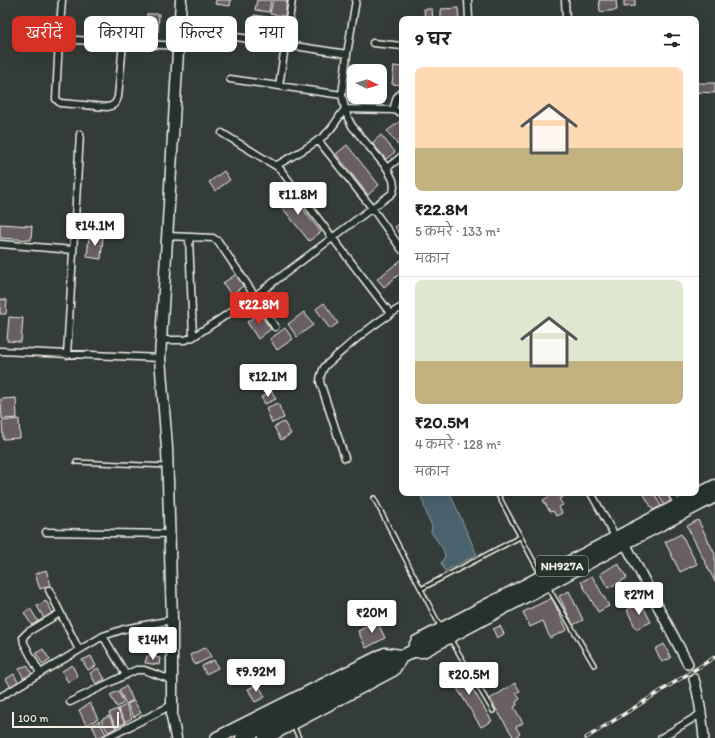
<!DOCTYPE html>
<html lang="hi">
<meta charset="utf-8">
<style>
:root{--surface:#fff;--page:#f6f6f6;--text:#222;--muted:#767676;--line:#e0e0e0;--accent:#d93025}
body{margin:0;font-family:Itim,"Playpen Sans Deva",sans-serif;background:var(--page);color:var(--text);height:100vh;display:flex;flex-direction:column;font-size:15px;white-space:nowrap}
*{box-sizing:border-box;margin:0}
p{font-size:13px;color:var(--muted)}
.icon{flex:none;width:22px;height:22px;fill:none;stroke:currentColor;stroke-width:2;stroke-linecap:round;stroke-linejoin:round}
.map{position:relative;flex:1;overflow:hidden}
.details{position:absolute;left:399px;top:16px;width:300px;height:480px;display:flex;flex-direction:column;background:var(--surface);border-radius:8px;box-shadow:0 4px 16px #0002}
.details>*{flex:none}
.banner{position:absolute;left:12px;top:16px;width:327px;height:36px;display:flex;gap:8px}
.needle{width:26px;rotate:95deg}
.controls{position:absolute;left:347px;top:64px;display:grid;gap:8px}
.controls a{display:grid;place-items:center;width:40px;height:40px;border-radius:8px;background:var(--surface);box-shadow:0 4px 16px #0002;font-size:20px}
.scale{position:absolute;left:12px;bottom:10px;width:107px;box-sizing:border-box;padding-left:4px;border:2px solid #f4f1e8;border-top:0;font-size:11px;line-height:14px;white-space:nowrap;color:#f4f1e8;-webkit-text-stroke:3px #26332d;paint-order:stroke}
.price{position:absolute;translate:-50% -34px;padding:0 9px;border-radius:4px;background:#fff;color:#222;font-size:13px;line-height:26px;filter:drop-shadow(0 1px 2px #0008)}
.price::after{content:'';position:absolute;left:50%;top:24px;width:12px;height:9px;margin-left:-6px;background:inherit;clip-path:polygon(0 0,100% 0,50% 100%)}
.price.current{background:var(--accent);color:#fff}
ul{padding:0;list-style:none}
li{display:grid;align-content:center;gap:8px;height:212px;padding:0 16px}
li+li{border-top:1px solid var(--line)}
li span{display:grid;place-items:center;height:124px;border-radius:8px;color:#555}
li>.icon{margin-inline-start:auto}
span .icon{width:72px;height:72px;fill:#fffc;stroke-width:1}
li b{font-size:17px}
h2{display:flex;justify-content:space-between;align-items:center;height:48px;padding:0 16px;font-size:17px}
.pill{padding:0 14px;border-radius:8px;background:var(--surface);box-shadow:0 4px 16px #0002;font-size:14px;line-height:36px}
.pill.current{background:var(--accent);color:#fff}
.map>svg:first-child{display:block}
.water{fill:#4a646e;stroke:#8e9c9f}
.building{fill:#695f63;stroke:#f4f1e8}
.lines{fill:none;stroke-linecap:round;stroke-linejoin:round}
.secondary-tunnel{stroke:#505752;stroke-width:9;stroke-dasharray:9 4.5;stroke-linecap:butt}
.lane-casing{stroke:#f4f1e8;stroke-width:6}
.street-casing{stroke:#f4f1e8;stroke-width:9}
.secondary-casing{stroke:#f4f1e8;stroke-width:12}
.primary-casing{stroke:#f4f1e8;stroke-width:13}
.highway-casing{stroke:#f4f1e8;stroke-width:15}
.lane{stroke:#26332d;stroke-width:3}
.street{stroke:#26332d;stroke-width:6}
.secondary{stroke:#26332d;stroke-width:9}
.primary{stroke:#26332d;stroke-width:10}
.highway{stroke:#26332d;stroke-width:12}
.rail-casing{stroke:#f4f1e8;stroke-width:3.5}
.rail{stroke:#26332d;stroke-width:2;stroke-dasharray:6;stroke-linecap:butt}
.labels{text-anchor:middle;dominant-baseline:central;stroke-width:3;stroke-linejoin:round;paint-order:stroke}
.shield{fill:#26332d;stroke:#b6b8b0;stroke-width:1}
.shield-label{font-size:12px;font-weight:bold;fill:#f4f1e8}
</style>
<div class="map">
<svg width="715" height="738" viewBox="0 0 715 738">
<rect width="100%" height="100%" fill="#333c38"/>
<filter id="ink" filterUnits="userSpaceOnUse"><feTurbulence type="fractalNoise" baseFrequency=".025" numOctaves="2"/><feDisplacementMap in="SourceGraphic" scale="8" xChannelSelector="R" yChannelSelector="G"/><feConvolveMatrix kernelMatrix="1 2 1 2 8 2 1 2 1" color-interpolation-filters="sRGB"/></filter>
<g filter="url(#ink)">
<!-- water -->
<path class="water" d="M420,493h30l27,62 -32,16 -4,-8 4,-7 -2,-7 -12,-17 1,-6 -4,-8z"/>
<!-- building -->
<path class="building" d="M216,0h15l-1,6 -15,-2z
M257,0h14l-2,12 -14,-2z
M273,0h14l-2,16 -15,-2z
M599,0h17l1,10 -17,2z
M624,0h11v6l-11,1z
M458,8l1,11h-18v-10z
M424,9h8l1,10h-8z
M147,14h12l-1,18h-12z
M254,15l14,2 -3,22 -13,-1z
M270,17l13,2 -2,18 -13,-1z
M394,66l8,1v18l-10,-1z
M696,83h19v10l-19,-1z
M400,121l2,2v23l-2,2 -13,-17z
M381,135l14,17 -9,7 -14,-16z
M347,145l32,40 -11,10 -32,-41z
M224,171l6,9 -15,11 -6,-9z
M288,190l33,42 -12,9 -33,-41z
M402,221v15l-7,-9z
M0,224l32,2 -1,14 -31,-2z
M89,235l14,1 -2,23 -14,-2z
M401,260l1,1v11l-18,15 -7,-8z
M238,273l8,11 -15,11 -8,-12z
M0,299l7,1 -1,14h-6z
M324,303l14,20 -8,6 -14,-20z
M304,312l9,13 -16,12 -9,-13z
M259,313l12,16 -13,10 -11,-17z
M9,317l14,1 -2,24 -14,-1z
M285,328l8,11 -16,11 -7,-11z
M272,392l4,7 -11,5 -4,-7z
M16,398l1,20 -15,1 -1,-20z
M278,403l6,15 -12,5 -6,-15z
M19,419l1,19 -17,1 -1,-18z
M284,422l7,12 -10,6 -7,-13z
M556,493h14l-11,6 4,6 -4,2 3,6 -6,3 -3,-5 -3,1 -7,-12z
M643,493h11l7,13 -8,4z
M658,493h9l4,8 -7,4z
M698,520l17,34v28l-28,-56z
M681,534l16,30 -17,8 -15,-30z
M618,563l9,15 -19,10 -8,-14z
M46,570l5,15 -11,4 -5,-15z
M592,576l17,30 -11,6 -17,-30z
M569,591l14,29 -10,5 -14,-29z
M552,598l15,32 -17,8 -7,-17 -13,6 -7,-15z
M46,601l8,14 -9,5 -8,-14z
M641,603l10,19 -15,7 -9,-19z
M30,608l9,15 -6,4 -9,-14z
M377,621l8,17 -19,10 -8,-17z
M500,626l4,8 -7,4 -4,-9z
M160,628l3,14 -20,-1 -1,-11z
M664,644l7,14 -9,4 -7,-13z
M206,647l5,10 -16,8 -5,-10z
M43,649l7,11 -7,5 -7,-12z
M91,656l5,10 -8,4 -6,-10z
M147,656l13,2 -1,7 -14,-2z
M214,660l4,8 -12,6 -4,-8z
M27,665l6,11 -8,5 -6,-12z
M72,665l6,12 -10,5 -6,-11z
M458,665l34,56 -11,6 -34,-55z
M98,668l7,11 -9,5 -6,-11z
M14,674l5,10 -7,5 -6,-10z
M515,683l5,8 -4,2 4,6 -4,3 1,3 -3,2 9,16 -7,4 4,7 -6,4 -24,-39z
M258,684l7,13 -10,5 -7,-13z
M126,686l7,14 -7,4 -7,-14z
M118,691l6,12 -7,4 -7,-12z
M134,701l7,12 -7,4 -7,-13z
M90,703l8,16 -12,6 -7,-15z
M126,705l6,13 -7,4 -7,-13z
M117,709l8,14 -9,4 -7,-14z
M109,716l7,12 -8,4 -7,-12z
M99,721l7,13 -8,4 -6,-13z"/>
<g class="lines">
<!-- secondary-tunnel -->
<path class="secondary-tunnel" d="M688,664l6,15"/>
<defs>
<path id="lane" d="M76,462l90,4
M497,493l43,80
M374,498l66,128
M548,587l46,78
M421,589l99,-52
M451,640l42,71
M294,727l5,11"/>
<path id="street" d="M62,0l-3,39 -3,60 4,4 47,4c7,-1 9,-4 11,-10l5,-54
M468,0l1,19
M565,0l1,19
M236,37l111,17
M59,39l120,7
M373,43l29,3
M230,79l112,16
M279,86l13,-86
M393,110l4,-13 5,-5
M222,133l54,33 4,3 110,144
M318,140l54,68 30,42
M276,166c15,-10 40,-21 52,-34 7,-7 11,-16 17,-23l48,1 9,3
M387,168l15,-12
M167,236l46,2 5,3 37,55 20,31
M189,237l4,100
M0,244l73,6
M161,340h24l8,-3 62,-41 117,-88 18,-13 3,-3 1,-5 -1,-7 -6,-12 -35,-42 -4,-8 -3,-9 -3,-14 5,-41 9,-54
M0,351l160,7
M67,355l13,-221
M345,458l-25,-76c0,-6 2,-11 5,-16 25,-22 48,-43 77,-59
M591,493l25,45
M671,493l7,12
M46,532l124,2
M49,590l30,60
M103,636l23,39
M40,673l-16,-30 -1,-6 5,-5 32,-19
M0,697l103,-61 21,-7 48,-9
M70,702l66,-32h8l28,10
M107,738l65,-33
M661,738l41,-25"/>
<path id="secondary" d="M625,543l63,121
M694,679c6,20 8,39 10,59"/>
<path id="primary" d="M176,738l-4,-21v-97l-5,-172 -7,-90 21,-358"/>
<path id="highway" d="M413,651l4,-9 298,-156
M217,738l168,-84 17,2 -9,14 -128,68
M242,738l171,-87h10l198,-106 94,-49"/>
</defs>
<!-- lane casing -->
<use href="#lane" class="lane-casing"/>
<!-- street casing -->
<use href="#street" class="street-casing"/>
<!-- secondary casing -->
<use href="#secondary" class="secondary-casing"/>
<!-- primary casing -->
<use href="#primary" class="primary-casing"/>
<!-- highway casing -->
<use href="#highway" class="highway-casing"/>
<!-- lane -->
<use href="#lane" class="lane"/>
<!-- street -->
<use href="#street" class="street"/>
<!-- secondary -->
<use href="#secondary" class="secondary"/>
<!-- primary -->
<use href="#primary" class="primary"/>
<!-- highway -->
<use href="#highway" class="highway"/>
<defs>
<path id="rail" d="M586,738l129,-81"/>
</defs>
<!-- rail casing -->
<use href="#rail" class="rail-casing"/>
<!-- rail -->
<use href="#rail" class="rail"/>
</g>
</g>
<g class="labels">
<!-- shield labels -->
<rect class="shield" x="536" y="556" width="52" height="20" rx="3"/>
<g class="shield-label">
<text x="562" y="566">NH927A</text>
</g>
</g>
</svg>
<div class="controls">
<a><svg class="needle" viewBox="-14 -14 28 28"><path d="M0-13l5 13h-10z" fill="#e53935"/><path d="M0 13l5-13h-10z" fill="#767676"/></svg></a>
</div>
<div class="scale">100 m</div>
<b class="price" style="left:298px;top:216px">₹11.8M</b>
<b class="price" style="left:95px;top:247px">₹14.1M</b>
<b class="price current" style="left:259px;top:326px">₹22.8M</b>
<b class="price" style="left:268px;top:398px">₹12.1M</b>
<b class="price" style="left:639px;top:616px">₹27M</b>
<b class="price" style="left:372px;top:634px">₹20M</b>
<b class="price" style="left:153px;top:661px">₹14M</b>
<b class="price" style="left:256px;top:693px">₹9.92M</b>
<b class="price" style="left:469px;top:696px">₹20.5M</b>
<div class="banner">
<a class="pill current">खरीदें</a>
<a class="pill">किराया</a>
<a class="pill">फ़िल्टर</a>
<a class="pill">नया</a>
</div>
<section class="details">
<h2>9 घर<svg class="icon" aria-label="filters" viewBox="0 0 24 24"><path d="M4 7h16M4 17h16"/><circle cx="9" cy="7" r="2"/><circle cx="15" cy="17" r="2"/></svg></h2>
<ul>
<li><span style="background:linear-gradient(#ffd9b3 65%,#c2b280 0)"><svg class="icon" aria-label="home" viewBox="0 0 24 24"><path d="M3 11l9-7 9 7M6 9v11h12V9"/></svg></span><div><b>₹22.8M</b><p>5 कमरे · 133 m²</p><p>मकान</p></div></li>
<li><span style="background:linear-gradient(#dfe7d0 65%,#c2b280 0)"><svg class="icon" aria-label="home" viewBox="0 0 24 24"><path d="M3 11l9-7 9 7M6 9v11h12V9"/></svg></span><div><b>₹20.5M</b><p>4 कमरे · 128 m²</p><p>मकान</p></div></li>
</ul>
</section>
</div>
